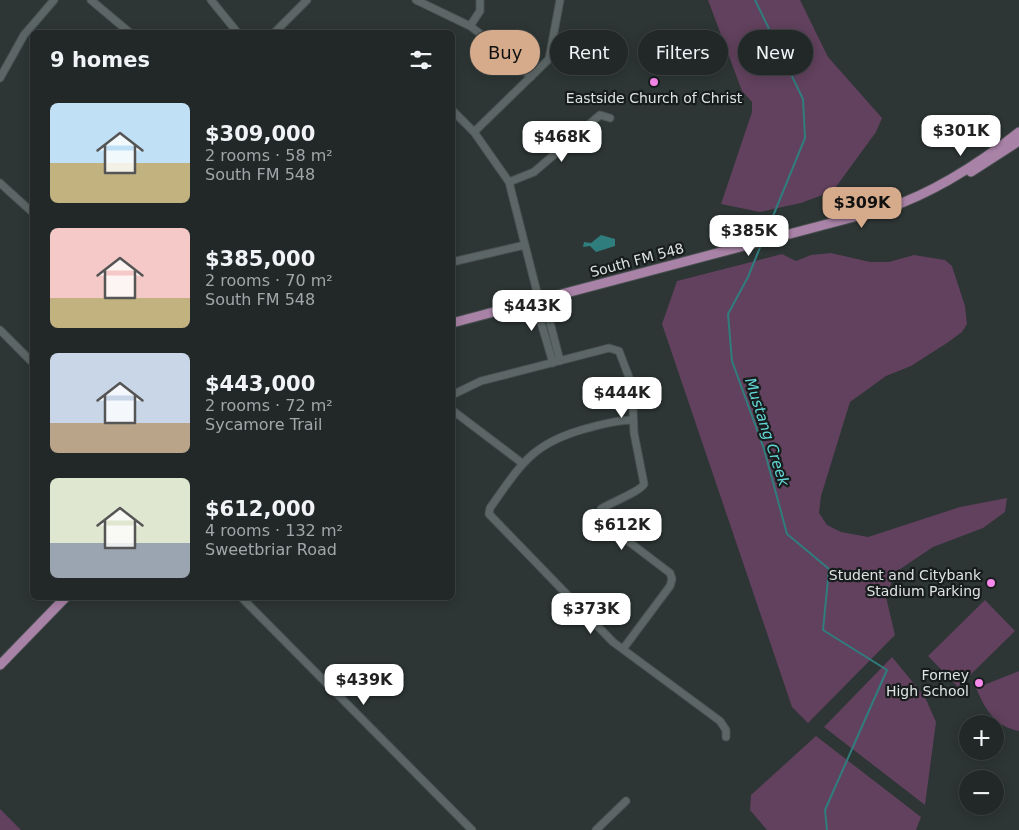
<!DOCTYPE html>
<meta charset="utf-8">
<style>
:root{--surface:#222828;--page:#2a3030;--text:#f1f3f6;--muted:#a2a6a8;--line:#3f4445;--accent:#d6ab8b}
body{margin:0;font-family:"DejaVu Sans",sans-serif;background:var(--page);color:var(--text);height:100vh;display:flex;flex-direction:column;font-size:19px;white-space:nowrap}
*{box-sizing:border-box;margin:0}
p{font-size:16px;color:var(--muted)}
.icon{flex:none;width:28px;height:28px;fill:none;stroke:currentColor;stroke-width:2;stroke-linecap:round;stroke-linejoin:round}
.map{position:relative;flex:1;overflow:hidden}
.details{position:absolute;left:30px;top:30px;width:425px;height:570px;display:flex;flex-direction:column;background:var(--surface);border-radius:8px;box-shadow:0 2px 12px #0003,0 0 0 1px var(--line)}
.details>*{flex:none}
.top-card{position:absolute;left:470px;top:30px;width:474px;height:45px;display:flex;gap:10px}
.tools{position:absolute;left:959px;top:715px;display:grid;gap:10px}
.tools a{display:grid;place-items:center;width:45px;height:45px;border-radius:50%;background:var(--surface);box-shadow:0 2px 12px #0003,0 0 0 1px var(--line);font-size:25px}
.price{position:absolute;translate:-50% -42px;padding:0 11px;border-radius:10px;background:#fff;color:#222;font-size:16px;line-height:32px;filter:drop-shadow(0 1px 2px #0008)}
.price::after{content:'';position:absolute;left:50%;top:30px;width:15px;height:11px;margin-left:-8px;background:inherit;clip-path:polygon(0 0,100% 0,50% 100%)}
.price.on{background:var(--accent);color:#111}
ul{padding:0;list-style:none}
li{display:flex;align-items:center;gap:15px;height:125px;padding:0 20px}
li span{display:grid;place-items:center;flex:none;width:140px;height:100px;border-radius:8px;color:#555}
li>.icon{margin-inline-start:auto}
span .icon{width:60px;height:60px;fill:#fffc;stroke-width:1}
li b{font-size:21px}
h2{display:flex;justify-content:space-between;align-items:center;height:60px;padding:0 20px;font-size:21px}
.pill{padding:0 18px;border-radius:22px;background:var(--surface);box-shadow:0 2px 12px #0003,0 0 0 1px var(--line);font-size:18px;line-height:45px}
.pill.on{background:var(--accent);color:#111}
.map>svg:first-child{display:block}
.green{fill:#61415d}
.water{fill:#307d7e}
.lines{fill:none;stroke-linecap:round;stroke-linejoin:round}
.stream{stroke:#307d7e;stroke-width:2}
.minor-casing{stroke:#495050;stroke-width:9}
.major-casing{stroke:#495050;stroke-width:11}
.minor{stroke:#5d6666;stroke-width:7}
.major{stroke:#a982a7;stroke-width:9}
.poi-dot{fill:#f788ec;stroke:#181c1c;stroke-width:2}
.labels{text-anchor:middle;dominant-baseline:central;stroke-width:4.5;stroke-linejoin:round;paint-order:stroke}
.poi-label{font-size:14px;fill:#dee3e3;stroke:#181c1c;text-anchor:end}
.street-label{font-size:14px;fill:#dee3e3;stroke:#181c1c}
.water-label{font-size:15px;font-style:italic;fill:#63d7d8;stroke:#181c1c}
</style>
<div class="map">
<svg width="1019" height="830" viewBox="0 0 1019 830">
<rect width="100%" height="100%" fill="#2d3535"/>
<!-- green -->
<path class="green" d="M708,0h92l28,57 54,61 -6,14 -43,59 -32,12 -41,9 -39,-8 31,-92v-10l-10,-11z
M831,253l39,9h19l25,-7 31,5 7,6 13,40 2,18 -5,8 -15,11 -36,23 -25,10 -36,26 -29,94 -2,17 8,12 14,7 27,5 92,-30 47,-9 -2,14 -22,16 -50,19 -43,29 2,5 -6,16 9,38 -87,88 -16,-16 -130,-383 15,-43 105,-27 14,7 15,-6z
M985,600l30,31 -57,56 -30,-31z
M892,657l33,40 11,25 -11,83 -101,-78z
M1019,671v60c-24,-4 -34,-22 -43,-43z
M816,736l105,81 -5,13h-149l-17,-20 1,-15z
M0,809l21,21h-21z"/>
<!-- water -->
<path class="water" d="M601,235l14,4v7l-19,6 -6,-6 -7,1 1,-5 7,1z"/>
<g class="lines">
<!-- stream -->
<path class="stream" d="M755,0l48,99 2,39 -41,100
M761,245l-13,32 -20,37 4,47 32,88 23,85 42,35 -6,61 64,40 -62,140 2,20"/>
<defs>
<path id="minor" d="M91,0l38,32
M211,0l26,32
M416,0l54,26 37,28 24,23
M470,26l10,-15v-11
M275,32l32,-32
M0,78l24,-43 30,-35
M452,110l22,22 35,50 30,118 -2,9 16,54
M474,132l75,-73 11,-59
M509,182l25,-10 66,-57 10,3
M0,183l32,29
M452,262l73,-17
M539,300l7,7 14,54
M0,330l32,32
M452,395l29,-14 128,-33 10,3 13,34 2,48 10,51c-3,7 -34,19 -43,25l-2,10 71,54 2,6 -2,7 -47,63
M452,410l70,53
M633,420c-16,0 -30,4 -45,8 -56,15 -66,35 -98,80l-1,6 124,128 107,79 6,9v7
M242,598l230,232
M596,830l30,-29"/>
<path id="major" d="M971,172l48,-31
M452,323l436,-115c47,-16 93,-46 131,-76
M0,665l65,-67"/>
</defs>
<!-- minor casing -->
<use href="#minor" class="minor-casing"/>
<!-- major casing -->
<use href="#major" class="major-casing"/>
<!-- minor -->
<use href="#minor" class="minor"/>
<!-- major -->
<use href="#major" class="major"/>
</g>
<!-- markers -->
<g class="poi-dot">
<circle cx="654" cy="82" r="5"/>
<circle cx="991" cy="583" r="5"/>
<circle cx="979" cy="683" r="5"/>
</g>
<g class="labels">
<!-- poi labels -->
<g class="poi-label">
<text x="654" y="98" text-anchor="middle">Eastside Church of Christ</text>
<text x="981" y="575">Student and Citybank<tspan x="981" dy="16">Stadium Parking</tspan></text>
<text x="969" y="675">Forney<tspan x="969" dy="16">High School</tspan></text>
</g>
<!-- street labels -->
<g class="street-label">
<text transform="translate(637 260) rotate(-15)">South FM 548</text>
</g>
<!-- water labels -->
<g class="water-label">
<text transform="translate(767 432) rotate(72)">Mustang Creek</text>
</g>
</g>
</svg>
<div class="tools">
<a>+</a>
<a>−</a>
</div>
<b class="price" style="left:961px;top:157px">$301K</b>
<b class="price" style="left:562px;top:163px">$468K</b>
<b class="price on" style="left:862px;top:229px">$309K</b>
<b class="price" style="left:749px;top:257px">$385K</b>
<b class="price" style="left:532px;top:332px">$443K</b>
<b class="price" style="left:622px;top:419px">$444K</b>
<b class="price" style="left:622px;top:551px">$612K</b>
<b class="price" style="left:591px;top:635px">$373K</b>
<b class="price" style="left:364px;top:706px">$439K</b>
<div class="top-card">
<a class="pill on">Buy</a>
<a class="pill">Rent</a>
<a class="pill">Filters</a>
<a class="pill">New</a>
</div>
<section class="details">
<h2>9 homes<svg class="icon" aria-label="filters" viewBox="0 0 24 24"><path d="M4 7h16M4 17h16"/><circle cx="9" cy="7" r="2"/><circle cx="15" cy="17" r="2"/></svg></h2>
<ul>
<li><span style="background:linear-gradient(#bfe0f5 60%,#c2b280 0)"><svg class="icon" aria-label="home" viewBox="0 0 24 24"><path d="M3 11l9-7 9 7M6 9v11h12V9"/></svg></span><div><b>$309,000</b><p>2 rooms · 58 m²</p><p>South FM 548</p></div></li>
<li><span style="background:linear-gradient(#f6c9c9 70%,#c2b280 0)"><svg class="icon" aria-label="home" viewBox="0 0 24 24"><path d="M3 11l9-7 9 7M6 9v11h12V9"/></svg></span><div><b>$385,000</b><p>2 rooms · 70 m²</p><p>South FM 548</p></div></li>
<li><span style="background:linear-gradient(#c9d6e8 70%,#b9a48a 0)"><svg class="icon" aria-label="home" viewBox="0 0 24 24"><path d="M3 11l9-7 9 7M6 9v11h12V9"/></svg></span><div><b>$443,000</b><p>2 rooms · 72 m²</p><p>Sycamore Trail</p></div></li>
<li><span style="background:linear-gradient(#dfe7d0 65%,#9aa5b1 0)"><svg class="icon" aria-label="home" viewBox="0 0 24 24"><path d="M3 11l9-7 9 7M6 9v11h12V9"/></svg></span><div><b>$612,000</b><p>4 rooms · 132 m²</p><p>Sweetbriar Road</p></div></li>
</ul>
</section>
</div>
